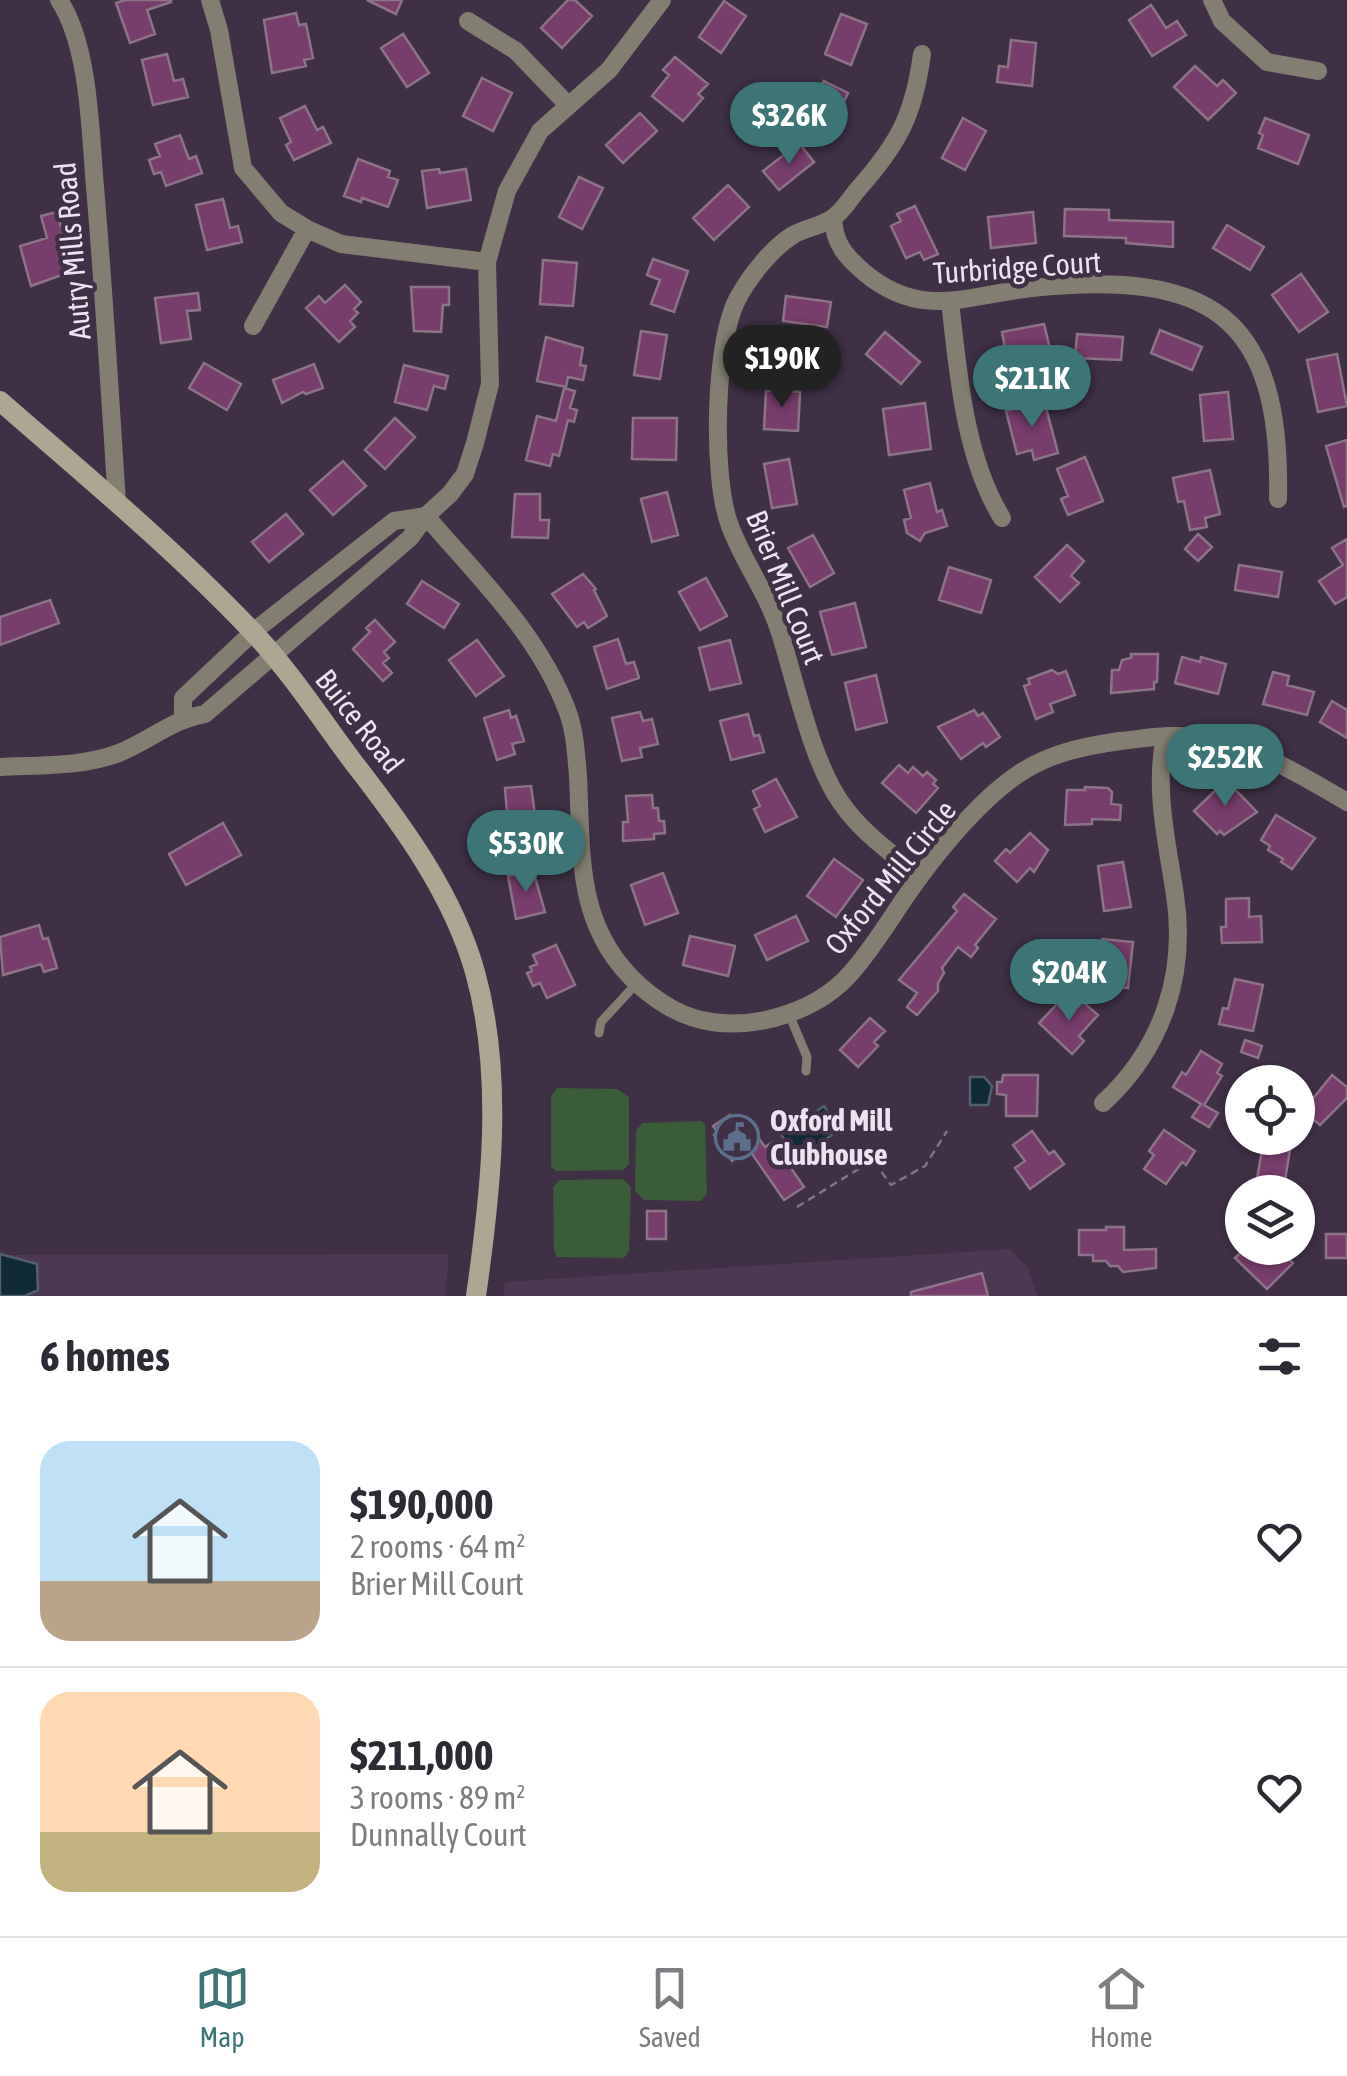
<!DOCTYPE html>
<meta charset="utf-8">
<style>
:root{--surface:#fff;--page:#f2f2f3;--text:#2b2b33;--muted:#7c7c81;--line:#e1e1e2;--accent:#3d7476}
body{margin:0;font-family:"Asap Condensed",sans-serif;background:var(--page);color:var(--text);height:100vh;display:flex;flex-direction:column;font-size:38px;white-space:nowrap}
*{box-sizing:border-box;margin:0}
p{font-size:32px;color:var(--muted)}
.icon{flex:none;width:55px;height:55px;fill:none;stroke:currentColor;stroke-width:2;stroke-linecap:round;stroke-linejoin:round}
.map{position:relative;height:1296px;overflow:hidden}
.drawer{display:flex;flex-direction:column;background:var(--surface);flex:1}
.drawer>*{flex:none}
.controls{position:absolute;left:1225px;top:1065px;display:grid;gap:20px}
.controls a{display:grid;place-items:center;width:90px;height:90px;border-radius:50%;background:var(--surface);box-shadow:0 2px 8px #0004;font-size:50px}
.price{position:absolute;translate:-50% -85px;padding:0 22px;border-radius:35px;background:var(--accent);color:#fff;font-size:32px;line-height:65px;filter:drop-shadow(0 2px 5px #0008)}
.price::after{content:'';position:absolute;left:50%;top:60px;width:30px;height:22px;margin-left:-15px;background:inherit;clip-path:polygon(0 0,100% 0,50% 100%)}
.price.current{background:#222;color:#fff}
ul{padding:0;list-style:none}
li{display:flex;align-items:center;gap:30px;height:250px;padding:0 40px}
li+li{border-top:2px solid var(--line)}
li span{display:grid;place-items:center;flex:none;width:280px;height:200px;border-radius:30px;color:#555}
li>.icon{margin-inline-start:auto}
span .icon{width:120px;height:120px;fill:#fffc;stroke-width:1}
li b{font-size:42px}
h2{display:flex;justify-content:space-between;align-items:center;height:120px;padding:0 40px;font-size:42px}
.tabs{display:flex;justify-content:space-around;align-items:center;height:140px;border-top:2px solid var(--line);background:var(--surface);font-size:28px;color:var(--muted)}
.tabs a{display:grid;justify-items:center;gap:5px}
.tabs .current{color:var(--accent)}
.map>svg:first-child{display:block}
.built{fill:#4c3853}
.green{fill:#3b5c38}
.water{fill:#102937;stroke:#52606e;stroke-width:2.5}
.building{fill:#773d6b;stroke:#8d7386;stroke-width:2.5}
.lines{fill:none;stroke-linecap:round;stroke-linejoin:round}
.path{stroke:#817486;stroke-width:2.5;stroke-dasharray:8 5;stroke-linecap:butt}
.lane{stroke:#827e72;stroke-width:9}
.street{stroke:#827e72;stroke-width:18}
.secondary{stroke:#ada693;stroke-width:20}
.labels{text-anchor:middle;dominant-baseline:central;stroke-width:9;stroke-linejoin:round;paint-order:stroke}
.street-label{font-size:30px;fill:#ece2f0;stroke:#3f3045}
.poi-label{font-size:30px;font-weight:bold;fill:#ece2f0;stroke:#3f3045;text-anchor:start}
</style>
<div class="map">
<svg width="1347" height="1296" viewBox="0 0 1347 1296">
<rect width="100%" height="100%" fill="#3f3045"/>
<!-- built -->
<path class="built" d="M1010,1249l18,19 9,28h-534l2,-14z
M449,1254l-4,42h-445v-41z"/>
<!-- green -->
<path class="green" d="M557,1088l60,1 12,8v67l-6,6 -66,1 -6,-4v-71z
M701,1121l4,3 2,69 -6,8 -57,-1 -9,-9 1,-61 7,-7z
M623,1179l8,8 -2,64 -5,7 -67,-1 -3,-8 -1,-61 6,-8z"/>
<!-- water -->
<path class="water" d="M970,1077h14l8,9 -4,19h-18z
M824,1106l16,23 -41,29 -20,-26 3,-3 3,4z
M0,1254l37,10 1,26 -13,6h-25z"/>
<!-- building -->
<path class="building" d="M125,0h46v2l-24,8 8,24 -25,9 -14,-40z
M367,0h35l-6,14z
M568,0h7l17,16 -30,32 -21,-20z
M724,1l22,15 -25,37 -22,-16z
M1151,5l15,23 11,-7 9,14 -34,21 -23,-36z
M296,13l3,12 7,-1 7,34 -9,2 2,6 -34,7 -8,-53z
M841,14l26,10 -16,41 -26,-11z
M403,34l26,39 -22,14 -26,-39z
M1011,40l25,3 -4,43 -35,-4 2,-16 9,1z
M167,54l7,27 9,-2 5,18 -35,8 -11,-45z
M675,57l33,27 -10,10 5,4 -20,23 -31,-25 17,-21 -6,-5z
M1195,66l22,20 6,-6 13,13 -28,27 -34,-33z
M482,78l30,15 -19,38 -30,-15z
M824,81l24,12 -19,39 -24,-12z
M305,106l12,24 6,-3 8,16 -37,17 -8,-15 5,-3 -11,-24z
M640,113l17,18 -34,32 -17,-18z
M963,118l23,13 -21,39 -23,-12z
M1265,118l44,17 -11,29 -40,-16 5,-13 -4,-2z
M180,135l9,24 7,-3 6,17 -36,13 -5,-14 -7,2 -5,-14 11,-4 -5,-12z
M799,143l15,19 -35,28 -16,-19z
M358,159l32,12 -2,6 10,3 -10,27 -26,-9 -1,4 -17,-6z
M439,169l1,4 26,-4 5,31 -44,8 -5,-37z
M579,177l24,11 -21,41 -23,-12z
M728,185l21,22 -35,33 -21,-22z
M223,199l7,29 8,-2 4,16 -35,8 -11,-45z
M915,206l23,48 -14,6 -4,-8 -14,6 -15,-32 10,-5 -4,-7z
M1065,209l44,1v10l64,2v25l-47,-4v-5l-62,-2z
M57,212l16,59 -42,15 -11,-40 27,-8 -6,-22z
M1033,212l3,31 -45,5 -3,-31z
M1227,225l37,22 -14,23 -37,-22z
M653,259l35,12 -14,41 -23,-8 9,-24 -13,-5z
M543,260l34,3 -4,43 -33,-2z
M1301,274l27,38 -29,20 -27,-37z
M345,285l16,17 -7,7 4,4 -8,8 5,6 -16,15 -33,-34 13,-12 6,7z
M411,287h38v18h-6l-2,27 -27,-1z
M198,293l2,17 -13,1 4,28 -30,4 -6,-45z
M786,296l45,6 -4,25 -44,-6z
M1044,324l6,25 -17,3 1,7 -26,5 -6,-32z
M1160,330l42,17 -10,23 -41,-17z
M641,331l26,4 -7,44 -26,-4z
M885,332l35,30 -19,22 -35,-30z
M1077,334l46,3 -2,23 -46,-2z
M546,337l37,11 -3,17 6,1 -3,14 -15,-3 -2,10 -29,-6z
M1337,354l10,52 -29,6 -11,-52z
M204,363l37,21 -14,26 -38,-22z
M314,364l9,24 -17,6 -3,-2 -21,11 -9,-23z
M404,365l44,11 -3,13 -11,-3 -7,24 -32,-8z
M564,388l11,3 -5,17 7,2 -3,12 -6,-2 -9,36 -6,-2 -3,12 -24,-6 11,-44 19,5z
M766,390l34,2 -2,39 -34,-2z
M1228,392l5,47 -29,2 -4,-46z
M1044,400l14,53 -24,7 -2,-10 -15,4 -11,-43z
M925,403l6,46 -42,6 -6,-46z
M395,418l20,19 -30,32 -20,-19z
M633,418h44l-1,42 -44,-1z
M1347,440v66l-3,1 -18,-61z
M1085,457l18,44 -35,14 -7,-16 7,-3 -11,-27z
M789,459l8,45 -25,4 -8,-44z
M343,461l23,25 -33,29 -23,-25z
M1210,470l10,44 -15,4 2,9 -17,3 -6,-29 -6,1 -5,-24z
M930,483l7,29 5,-2 5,16 -22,7 -5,8 -13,-8 -3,-13 7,-2 -7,-28z
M667,492l11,43 -26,7 -11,-43z
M515,494h25v26h9l-1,18 -36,-1z
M286,514l17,20 -34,28 -17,-20z
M1198,534l14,13 -14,14 -13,-12z
M813,535l21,38 -24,14 -22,-39z
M1347,539v58l-12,7 -16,-23 24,-16 -11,-17z
M1067,545l17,16 -13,15 8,7 -19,19 -25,-25z
M1239,565l43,7 -4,25 -43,-7z
M949,567l42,13 -10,33 -42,-13z
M583,574l13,15 -2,1 13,26 -19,12 -4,-6 -7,5 -25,-33z
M706,578l21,38 -27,14 -21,-38z
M422,581l37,23 -15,24 -37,-24z
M50,600l9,23 -59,22v-28z
M855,603l11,44 -34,8 -12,-43z
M375,620l20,22 -11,10 5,6 -6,5 9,10 -9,8 -30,-32 17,-17 -4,-4z
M618,639l8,25 8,-2 5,16 -32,11 -13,-42z
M477,640l27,36 -28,20 -27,-36z
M730,640l11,43 -31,7 -11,-42z
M1131,654h27l-1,28h-3v7l-43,4 1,-23h7l3,-10 9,-2z
M1182,657l18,5 1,-5 25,7 -8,30 -43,-11z
M1052,670l6,4 8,-3 9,24 -25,9 3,8 -17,7 -12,-33 6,-2 -2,-5z
M1273,672l16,4 -2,9 27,7 -7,23 -44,-11z
M876,675l11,47 -31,8 -11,-47z
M1332,701l15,9v28l-27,-16z
M509,710l2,8 5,-2 8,25 -12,3 3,10 -18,6 -13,-42z
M974,710l4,6 5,-3 17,24 -14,10 -3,-4 -22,16 -23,-32z
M640,712l3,9 9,-2 6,25 -18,4 2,9 -20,4 -10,-43z
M748,714l6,22 5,-1 5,17 -33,8 -11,-39z
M899,765l9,8 5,-6 10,9 4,-4 9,8 -3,4 5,4 -22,25 -34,-30z
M776,779l21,38 -32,15 -11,-23 6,-3 -7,-15z
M1226,780l31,32 -33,23 -4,-4 -3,3 -23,-23z
M531,786l6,43 -36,2 -1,-18h7l-2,-25z
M1085,787l23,1 4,4 -1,12 10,1 -1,15 -28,-1v5l-27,1 2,-35h18z
M652,795l1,13h5l1,13h5l1,12 -11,1v5l-31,2v-19h5l-2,-26z
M1276,815l39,23 -23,31 -11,-7 2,-3 -15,-9 2,-4 -9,-6z
M223,823l18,32 -55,30 -17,-31z
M1030,833l18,17 -14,22 -4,-4 -13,14 -22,-21 11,-12 4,4z
M834,859l29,21 -27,37 -29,-21z
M1123,862l8,45 -27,4 -6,-45z
M533,870l12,42 -29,7 -8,-43z
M663,873l15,40 -33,12 -14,-40z
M964,894l32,25 -21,26 3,3 -7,9 -13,-10 -16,21 2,5 -6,10v8l-21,24 -10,-8 10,-14 -18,-13 58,-69 -4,-4z
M1249,898v19l12,-1 1,26 -40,1 -1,-16h5v-28z
M796,916l12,25 -41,19 -12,-25z
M39,925l4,14 5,-1 9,30 -13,4 -3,-8 -38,11 -3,-38z
M690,936l45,10 -7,30 -45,-11z
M1102,939l31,3 -5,46 -31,-4z
M556,945l19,40 -28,13 -7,-15 -7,3 -6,-13 5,-2 -2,-4 7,-3 -4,-9z
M1235,979l28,6 -10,46 -34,-7 4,-16 5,1z
M1072,999l7,7 4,-4 15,13 -19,21 5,5 -12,13 -33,-31 18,-19 5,5z
M870,1018l15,13 -11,11 4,4 -20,21 -18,-17z
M1245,1040l17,6 -4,12 -17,-6z
M1201,1051l21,13 -5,9 5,3 -18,29 14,8 -9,14 -17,-10 9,-13 -28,-17 9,-15 4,3z
M1003,1075h35l-1,41h-31v-21l-9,-1v-12h5z
M1332,1075l15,12v11l-27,27 -17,-14z
M730,1115l2,4 6,-1 8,11 5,-1 14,19 8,-5 31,45 -20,13 -36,-52 -16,13 -18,-26 3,-4 -4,-5z
M1164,1130l31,21 -9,14 -4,-3 -16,22 -22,-15 10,-14 -5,-4z
M1032,1131l17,23 5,-3 10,13 -34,25 -15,-21 10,-7 -12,-16z
M1264,1139l27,5 -8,48 -28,-2z
M647,1211h19v28h-19z
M1106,1227h18v23l32,-1v19l-33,4 -5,-6h-8l-4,-5h-13v-6h-14v-25h27z
M1326,1234h21v24h-21z
M1245,1248h32l16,15 -26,26 -32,-31z
M982,1273l6,23h-77v-4z"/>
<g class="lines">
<!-- path -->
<path class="path" d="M797,1207l76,-47 18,25 34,-19 22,-35"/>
<!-- lane -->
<path class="lane" d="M789,1014l18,43 -1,14
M599,1033l2,-11 36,-39"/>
<!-- street -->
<path class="street" d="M59,0c31,47 31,132 36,187 9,105 15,210 22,315
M210,0l9,30 24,138 38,45 26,16 34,15 146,18
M1212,0l10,21 45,41 51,9
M468,21l48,30 52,54
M833,218c1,26 13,39 33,56 57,46 102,21 166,14 177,-18 250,26 246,211
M950,301c8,70 14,155 52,217
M253,326l54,-97
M426,516c52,61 112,117 141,194 8,20 9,44 11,66 4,80 -3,152 62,210 22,19 44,32 72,36 48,7 106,-12 138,-48 25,-28 44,-62 66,-92 26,-36 67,-85 104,-109 30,-20 65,-27 100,-32 28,-3 55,-8 83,-3 52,9 100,38 144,64
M183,717v-19l70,-66 141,-111 32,-5
M0,767c38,-2 83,0 119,-14 30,-12 54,-34 86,-39l205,-176 16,-22 24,-22 15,-20 10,-31 15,-59 -3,-122 20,-71 33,-60 69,-61 53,-70
M920,877c-27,-23 -58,-44 -78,-73 -30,-41 -46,-121 -62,-171 -12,-40 -38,-72 -51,-110 -17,-47 -15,-182 9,-225 11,-21 34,-50 55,-63 12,-7 30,-9 41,-18 10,-7 17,-20 25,-29 40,-45 55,-74 63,-134
M1103,1103c59,-54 84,-128 72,-208 -8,-54 -21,-104 -10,-159"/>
<!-- secondary -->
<path class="secondary" d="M0,401c85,74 174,148 252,230 38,40 69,88 102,132 49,63 99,131 121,209 29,104 16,219 1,324"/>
</g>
<!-- icons -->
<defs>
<symbol id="civic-ring" viewBox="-11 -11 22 22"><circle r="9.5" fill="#3f3045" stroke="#5c6f8a" stroke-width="1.5"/><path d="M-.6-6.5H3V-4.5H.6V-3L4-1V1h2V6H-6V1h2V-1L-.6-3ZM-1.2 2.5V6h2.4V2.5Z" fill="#5c6f8a"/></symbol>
</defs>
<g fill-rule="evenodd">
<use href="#civic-ring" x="712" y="1112" width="50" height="50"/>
</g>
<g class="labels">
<!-- street labels -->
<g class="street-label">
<text transform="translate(72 251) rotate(-95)">Autry Mills Road</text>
<text transform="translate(1017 267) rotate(-4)">Turbridge Court</text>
<text transform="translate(786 587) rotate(68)">Brier Mill Court</text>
<text transform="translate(360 721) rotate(52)">Buice Road</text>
<text transform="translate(890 877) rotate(-51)">Oxford Mill Circle</text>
</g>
<!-- poi labels -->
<g class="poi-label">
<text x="770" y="1120">Oxford Mill<tspan x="770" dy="34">Clubhouse</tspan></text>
</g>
</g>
</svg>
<div class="controls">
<a><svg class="icon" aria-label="locate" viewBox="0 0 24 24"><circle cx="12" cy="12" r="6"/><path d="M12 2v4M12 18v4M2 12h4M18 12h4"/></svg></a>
<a><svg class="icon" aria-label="layers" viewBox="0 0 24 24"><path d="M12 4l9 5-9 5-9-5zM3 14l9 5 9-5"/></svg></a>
</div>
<b class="price" style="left:789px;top:167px">$326K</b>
<b class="price current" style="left:782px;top:410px">$190K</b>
<b class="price" style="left:1032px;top:430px">$211K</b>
<b class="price" style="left:1225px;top:809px">$252K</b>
<b class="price" style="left:526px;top:895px">$530K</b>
<b class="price" style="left:1069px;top:1024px">$204K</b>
</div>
<section class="drawer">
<h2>6 homes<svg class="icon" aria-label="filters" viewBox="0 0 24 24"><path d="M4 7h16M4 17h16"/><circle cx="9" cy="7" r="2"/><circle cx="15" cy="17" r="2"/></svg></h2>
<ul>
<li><span style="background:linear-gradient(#bfe0f5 70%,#b9a48a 0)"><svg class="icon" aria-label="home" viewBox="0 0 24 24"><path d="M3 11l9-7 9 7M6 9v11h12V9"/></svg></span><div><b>$190,000</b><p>2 rooms · 64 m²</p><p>Brier Mill Court</p></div><svg class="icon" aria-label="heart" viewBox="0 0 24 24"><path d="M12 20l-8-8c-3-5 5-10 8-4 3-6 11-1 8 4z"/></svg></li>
<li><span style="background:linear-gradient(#ffd9b3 70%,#c2b280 0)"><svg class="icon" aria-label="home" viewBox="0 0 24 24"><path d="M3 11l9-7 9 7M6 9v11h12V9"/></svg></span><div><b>$211,000</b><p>3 rooms · 89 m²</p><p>Dunnally Court</p></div><svg class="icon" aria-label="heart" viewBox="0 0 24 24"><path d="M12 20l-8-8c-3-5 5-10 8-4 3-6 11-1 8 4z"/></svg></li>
</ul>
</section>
<nav class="tabs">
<a class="current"><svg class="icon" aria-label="map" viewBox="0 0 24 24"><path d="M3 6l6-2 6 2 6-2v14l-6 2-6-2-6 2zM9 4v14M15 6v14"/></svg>Map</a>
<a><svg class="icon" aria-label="saved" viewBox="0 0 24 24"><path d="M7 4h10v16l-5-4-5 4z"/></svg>Saved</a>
<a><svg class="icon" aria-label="home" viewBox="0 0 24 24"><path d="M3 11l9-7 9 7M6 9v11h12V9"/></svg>Home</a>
</nav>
